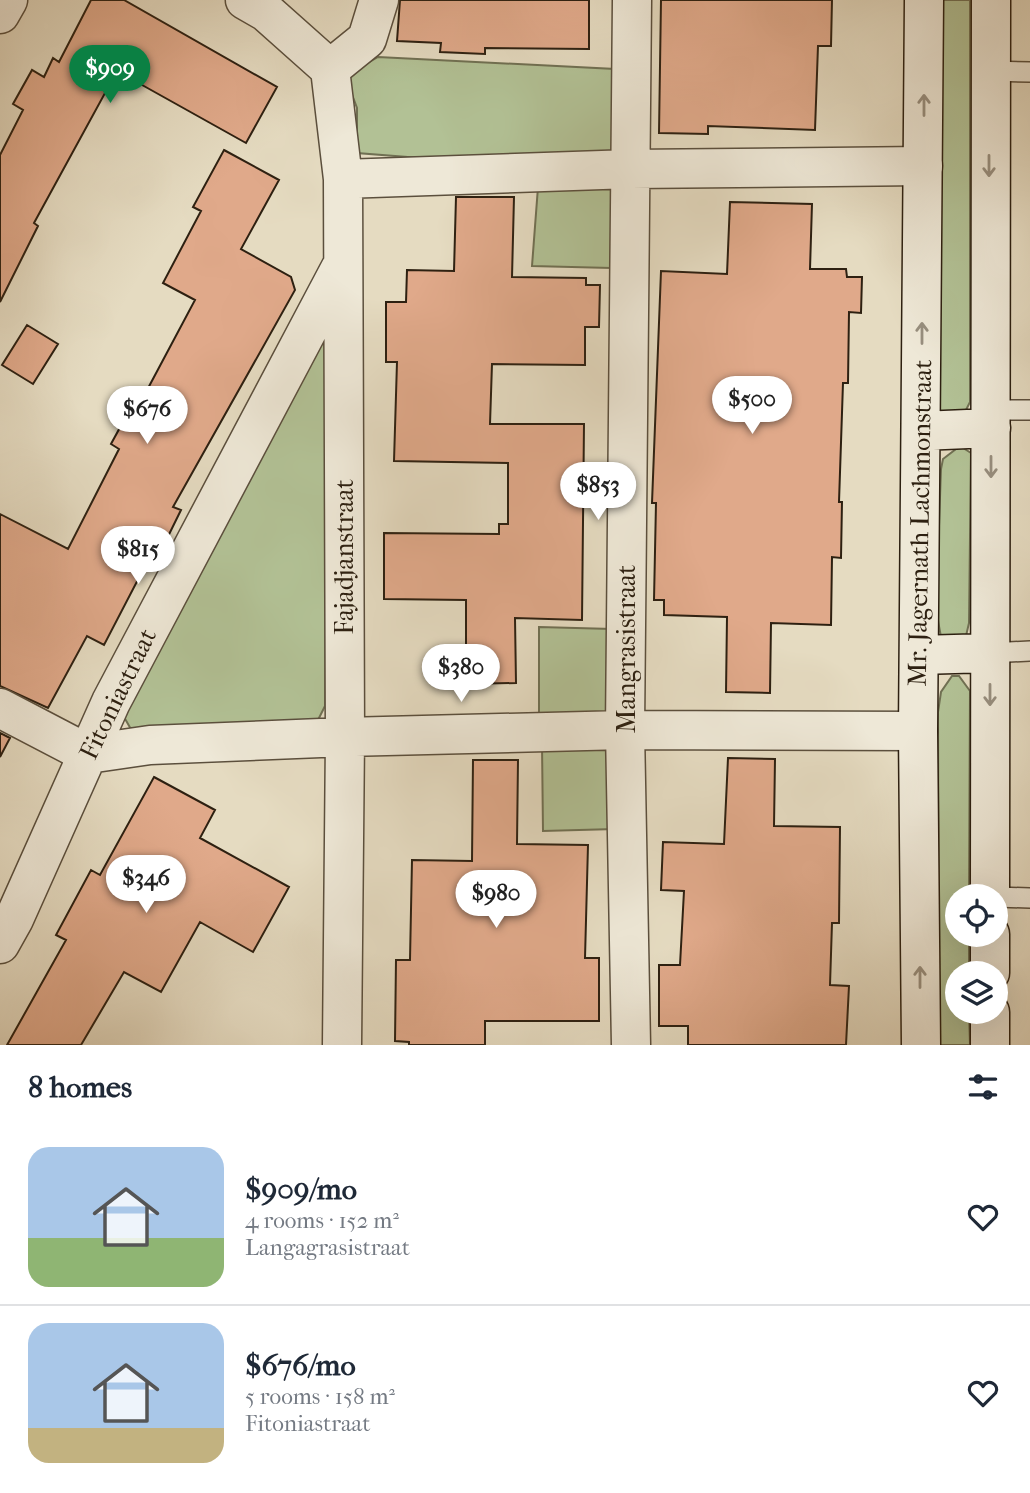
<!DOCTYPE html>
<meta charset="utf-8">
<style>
:root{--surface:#fff;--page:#f2f2f3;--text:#1f2937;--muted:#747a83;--line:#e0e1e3;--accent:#0b8043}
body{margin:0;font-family:"IM FELL French Canon",serif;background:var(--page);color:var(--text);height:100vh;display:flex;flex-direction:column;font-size:26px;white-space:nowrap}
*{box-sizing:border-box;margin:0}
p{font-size:23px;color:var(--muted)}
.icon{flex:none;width:38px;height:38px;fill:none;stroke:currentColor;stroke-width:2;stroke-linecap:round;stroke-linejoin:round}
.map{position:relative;height:1045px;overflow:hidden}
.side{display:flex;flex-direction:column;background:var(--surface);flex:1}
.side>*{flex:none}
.tools{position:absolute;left:945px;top:884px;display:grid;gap:14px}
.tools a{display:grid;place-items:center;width:63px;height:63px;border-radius:50%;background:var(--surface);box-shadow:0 7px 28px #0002;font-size:35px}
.price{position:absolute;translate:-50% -60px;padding:0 16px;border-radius:24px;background:#fff;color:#222;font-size:23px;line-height:46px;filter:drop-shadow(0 2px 4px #0008)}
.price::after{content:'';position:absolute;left:50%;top:42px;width:21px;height:16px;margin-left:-10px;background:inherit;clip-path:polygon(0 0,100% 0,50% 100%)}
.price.active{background:var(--accent);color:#fff}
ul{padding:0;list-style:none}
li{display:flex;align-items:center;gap:21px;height:175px;padding:0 28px}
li+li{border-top:2px solid var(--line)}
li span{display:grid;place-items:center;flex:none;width:196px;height:140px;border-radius:21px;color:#555}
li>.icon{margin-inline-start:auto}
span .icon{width:84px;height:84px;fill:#fffc;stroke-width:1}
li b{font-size:30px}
h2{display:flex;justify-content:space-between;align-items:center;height:84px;padding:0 28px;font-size:30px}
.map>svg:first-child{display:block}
.green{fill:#b2c195;stroke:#707053;stroke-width:2}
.building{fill:#e0a98a;stroke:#2d2011;stroke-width:2}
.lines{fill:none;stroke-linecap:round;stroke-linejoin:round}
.service-casing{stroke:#5b4f3d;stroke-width:22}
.minor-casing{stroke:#5b4f3d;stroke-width:41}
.secondary-casing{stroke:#2d2011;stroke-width:41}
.service{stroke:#eee8d7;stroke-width:19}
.minor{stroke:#eee8d7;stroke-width:38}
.secondary{stroke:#eee8d7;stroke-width:38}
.oneway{stroke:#978e7e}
.labels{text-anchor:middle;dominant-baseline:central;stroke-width:5;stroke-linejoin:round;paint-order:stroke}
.street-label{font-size:26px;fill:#2d2011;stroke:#eee8d7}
</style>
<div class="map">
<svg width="1030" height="1045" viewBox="0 0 1030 1045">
<rect width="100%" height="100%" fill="#e5dbc1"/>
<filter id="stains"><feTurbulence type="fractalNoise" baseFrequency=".00286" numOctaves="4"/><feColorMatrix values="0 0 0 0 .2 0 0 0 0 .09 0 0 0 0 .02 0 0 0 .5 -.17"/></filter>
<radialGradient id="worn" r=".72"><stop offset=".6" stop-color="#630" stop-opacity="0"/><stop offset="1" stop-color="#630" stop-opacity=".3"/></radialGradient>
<!-- green -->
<path class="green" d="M938,0h32v402l-6,12 -25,1z
M378,57l237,12v82l-169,9 -89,-7v-45l-12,-32z
M610,183l5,9 -4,76 -79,-2 6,-79z
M323,338l4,6 -2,362 -7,14 -186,11 -12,-21z
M960,446l11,7 -2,170 -3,13 -25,1 -5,-27 5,-141 2,-10z
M539,627l73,2 -1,79 -8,6h-64z
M952,676h7l11,15 -1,205h-12v38l12,1v38h-12v39h12l1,33h-31l-1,-333 3,-20z
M542,744l72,5 1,80 -72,2z"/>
<!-- building -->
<path class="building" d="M91,0h33l153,87 -31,56 -129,-72 -83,152 4,3 -38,76v-147l23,-45 -10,-6 19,-34 12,7 9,-19 6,4z
M400,0h189v49l-104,-1v6l-45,-2 1,-9 -44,-2z
M661,0h171l-1,46h-13l-3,84 -107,-4v8l-49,-1z
M224,150l55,30 -38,69 50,28 4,13 -122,217 8,3 -29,59 -7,-3 -41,79 -17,-9 -39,72 -48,-22v-172l68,35 51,-100 -8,-5 30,-55 5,3 49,-92 -32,-17 38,-72 -8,-4z
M456,197h58l-2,80 74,1v7h14l-1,42h-14v38l-93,-1 -2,60h94l-2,196 -67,-2 1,65 -50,1v-84l-82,-1v-66l115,1v-10h9v-61l-114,-2 3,-99h-11v-60h20l1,-32 47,1z
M730,202l82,2 -2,65h36l1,8h15l-1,36 -12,-1 -1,71h-5l-4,119h3l-1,56 -9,-1 -1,68 -60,-2 -1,70 -44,-1 1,-75 -63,-2v-15h-10l2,-97h-4l9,-232 66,3z
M27,325l31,19 -25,40 -31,-19z
M0,733l10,5 -10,19z
M728,758l47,1 -1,67 66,1 -1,96h-7l-2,62 19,1 -3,59h-158v-19h-29v-61h21l4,-74 -23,-1 2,-48 61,2z
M473,760h45l-1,84 71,1 -3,113h14v63h-114v24h-76v-3l-14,-1 1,-81h14l2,-100 60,1z
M154,777l61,33 -15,28 89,49 -36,65 -53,-30 -39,70 -37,-20 -43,73h-74l59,-105 -10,-5 35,-65 9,5z"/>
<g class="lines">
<defs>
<path id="service" d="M990,71l40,1
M992,410h38
M990,653l40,-2
M996,897l34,1"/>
<path id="minor" d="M245,0l21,12 64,57 13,110 2,558 -3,308
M0,14l8,-14
M330,69l37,-30 12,-39
M343,179l288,-10 292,-3
M0,708l88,46 62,-9 195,-8 280,-7 293,1
M0,944l14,-25 97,-217 229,-433
M631,1045l-6,-315 7,-730"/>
<path id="secondary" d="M921,431l70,-3
M919,655l71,-2
M990,896l1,-896
M990,934v39
M990,1012v33
M921,1045l-3,-314 6,-731"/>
</defs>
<!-- service casing -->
<use href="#service" class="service-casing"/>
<!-- minor casing -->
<use href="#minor" class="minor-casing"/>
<!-- secondary casing -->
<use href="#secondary" class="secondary-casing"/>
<!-- service -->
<use href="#service" class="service"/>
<!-- minor -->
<use href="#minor" class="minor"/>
<!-- secondary -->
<use href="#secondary" class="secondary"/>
</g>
<!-- one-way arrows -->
<defs><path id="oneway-shaft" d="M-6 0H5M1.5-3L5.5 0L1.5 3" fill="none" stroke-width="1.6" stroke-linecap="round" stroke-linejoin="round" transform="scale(1.75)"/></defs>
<g class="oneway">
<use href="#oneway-shaft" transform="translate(924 105) rotate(-90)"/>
<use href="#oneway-shaft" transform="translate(989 166) rotate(90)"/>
<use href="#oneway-shaft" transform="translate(922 333) rotate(-90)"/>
<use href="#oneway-shaft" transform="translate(991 467) rotate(90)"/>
<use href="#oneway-shaft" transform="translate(990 695) rotate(90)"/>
<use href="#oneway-shaft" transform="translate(920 977) rotate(-90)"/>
</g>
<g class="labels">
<!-- street labels -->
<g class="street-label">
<text transform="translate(920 523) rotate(-89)">Mr. Jagernath Lachmonstraat</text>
<text transform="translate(344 557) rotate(-90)">Fajadjanstraat</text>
<text transform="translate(626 649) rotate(-90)">Mangrasistraat</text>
<text transform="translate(118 694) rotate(-64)">Fitoniastraat</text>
</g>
</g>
<rect width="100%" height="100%" filter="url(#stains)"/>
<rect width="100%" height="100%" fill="url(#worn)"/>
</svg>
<div class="tools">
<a><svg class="icon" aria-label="locate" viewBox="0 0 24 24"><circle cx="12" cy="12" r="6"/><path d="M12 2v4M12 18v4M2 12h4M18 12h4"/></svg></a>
<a><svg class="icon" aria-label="layers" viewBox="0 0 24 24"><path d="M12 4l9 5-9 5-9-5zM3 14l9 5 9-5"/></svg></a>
</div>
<b class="price active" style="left:110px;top:105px">$909</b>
<b class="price" style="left:752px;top:436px">$500</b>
<b class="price" style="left:147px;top:446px">$676</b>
<b class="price" style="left:598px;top:522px">$853</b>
<b class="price" style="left:138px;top:586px">$815</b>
<b class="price" style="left:461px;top:704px">$380</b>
<b class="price" style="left:146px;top:915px">$346</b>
<b class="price" style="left:496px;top:930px">$980</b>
</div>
<section class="side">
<h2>8 homes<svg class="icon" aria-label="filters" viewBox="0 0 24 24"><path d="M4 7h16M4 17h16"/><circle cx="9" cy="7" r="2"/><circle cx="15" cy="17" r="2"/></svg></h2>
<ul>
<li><span style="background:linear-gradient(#a9c7e8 65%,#8fb573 0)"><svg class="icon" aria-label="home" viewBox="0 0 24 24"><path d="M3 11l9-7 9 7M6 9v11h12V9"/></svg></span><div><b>$909/mo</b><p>4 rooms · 152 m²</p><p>Langagrasistraat</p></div><svg class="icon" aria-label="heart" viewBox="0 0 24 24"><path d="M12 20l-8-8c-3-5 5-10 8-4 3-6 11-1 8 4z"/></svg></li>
<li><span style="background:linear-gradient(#a9c7e8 75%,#c2b280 0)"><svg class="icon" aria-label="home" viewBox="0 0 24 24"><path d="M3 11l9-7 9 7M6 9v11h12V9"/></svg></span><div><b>$676/mo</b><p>5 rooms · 158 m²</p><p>Fitoniastraat</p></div><svg class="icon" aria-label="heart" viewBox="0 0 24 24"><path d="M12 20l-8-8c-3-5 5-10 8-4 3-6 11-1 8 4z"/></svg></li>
</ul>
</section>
